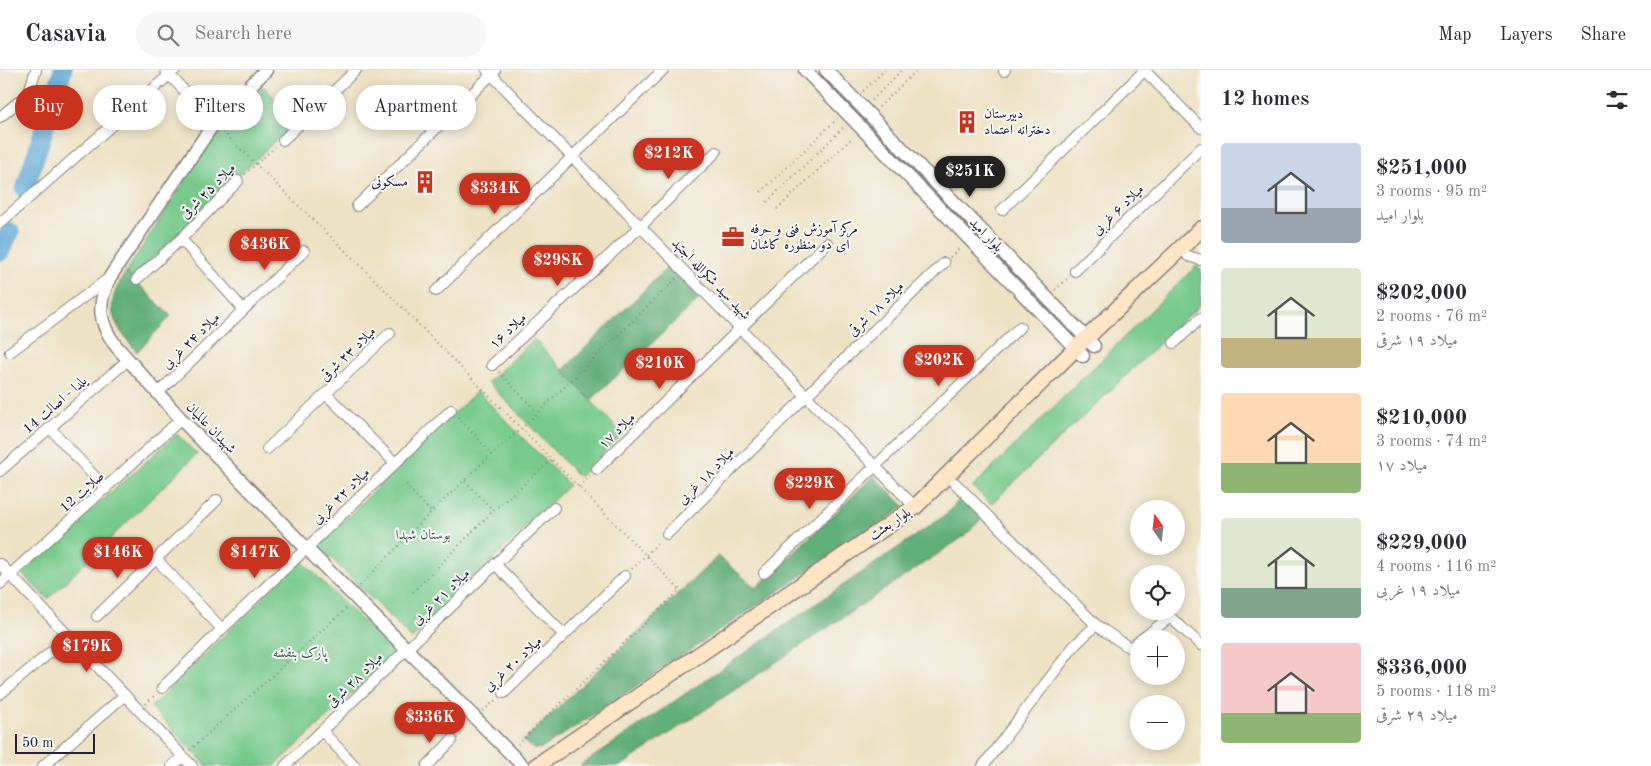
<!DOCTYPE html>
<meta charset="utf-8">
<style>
:root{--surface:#fff;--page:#f7f7f7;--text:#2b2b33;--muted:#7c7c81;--line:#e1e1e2;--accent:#c8321e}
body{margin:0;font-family:"Old Standard TT",Amiri,serif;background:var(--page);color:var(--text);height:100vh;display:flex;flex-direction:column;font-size:19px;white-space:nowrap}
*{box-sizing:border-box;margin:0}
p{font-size:16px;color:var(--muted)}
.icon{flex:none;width:28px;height:28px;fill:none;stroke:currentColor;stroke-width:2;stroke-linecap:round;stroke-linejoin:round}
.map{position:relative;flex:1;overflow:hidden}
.details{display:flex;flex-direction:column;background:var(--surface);width:450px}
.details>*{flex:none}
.hud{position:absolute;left:15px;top:15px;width:475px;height:45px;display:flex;gap:10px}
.needle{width:32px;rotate:346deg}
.buttons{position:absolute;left:1130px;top:430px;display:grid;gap:10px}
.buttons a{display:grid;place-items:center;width:55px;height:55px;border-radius:50%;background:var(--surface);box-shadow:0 2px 12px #0003;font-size:25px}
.scale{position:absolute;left:15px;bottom:12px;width:80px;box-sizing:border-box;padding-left:5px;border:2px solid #22223b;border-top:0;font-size:14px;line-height:18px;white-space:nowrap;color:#22223b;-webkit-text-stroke:4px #f6f6f2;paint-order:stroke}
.price{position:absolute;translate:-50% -42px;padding:0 11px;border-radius:18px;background:var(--accent);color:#fff;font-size:16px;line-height:32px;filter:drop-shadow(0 1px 2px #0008)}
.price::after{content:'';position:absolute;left:50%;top:30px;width:15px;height:11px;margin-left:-8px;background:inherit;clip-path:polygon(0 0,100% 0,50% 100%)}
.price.active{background:#222;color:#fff}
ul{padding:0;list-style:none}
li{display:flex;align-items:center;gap:15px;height:125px;padding:0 20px}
li span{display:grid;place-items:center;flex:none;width:140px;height:100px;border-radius:5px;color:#555}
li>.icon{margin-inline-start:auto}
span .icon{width:60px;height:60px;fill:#fffc;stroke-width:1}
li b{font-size:21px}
h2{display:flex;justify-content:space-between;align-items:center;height:60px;padding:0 20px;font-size:21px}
.chip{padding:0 18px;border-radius:22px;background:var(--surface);box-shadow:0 2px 12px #0003;font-size:18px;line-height:45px}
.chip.active{background:var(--accent);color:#fff}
header{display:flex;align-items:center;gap:30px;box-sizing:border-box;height:70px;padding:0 25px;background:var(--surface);border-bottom:1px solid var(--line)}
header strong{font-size:24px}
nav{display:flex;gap:28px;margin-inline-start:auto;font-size:18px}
.search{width:350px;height:45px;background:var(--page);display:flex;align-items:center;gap:12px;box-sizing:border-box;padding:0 18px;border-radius:28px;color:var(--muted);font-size:19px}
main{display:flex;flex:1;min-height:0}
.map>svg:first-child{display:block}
.green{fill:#77ca8c;stroke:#4c7664}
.forest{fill:#61ae78;stroke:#42685a}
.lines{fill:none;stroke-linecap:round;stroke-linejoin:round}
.river{stroke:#5aa6d3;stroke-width:19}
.minor-casing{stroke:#888280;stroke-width:12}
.tertiary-casing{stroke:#888280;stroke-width:15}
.secondary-casing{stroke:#888280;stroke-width:18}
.path{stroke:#888280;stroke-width:2;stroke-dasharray:1 4;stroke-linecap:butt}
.minor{stroke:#fff;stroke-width:10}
.tertiary{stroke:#fff;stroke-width:12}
.secondary{stroke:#fee5c5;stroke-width:15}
.labels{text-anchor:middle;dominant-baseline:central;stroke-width:4;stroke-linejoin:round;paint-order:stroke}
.poi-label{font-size:14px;fill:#22223b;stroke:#f6f6f2;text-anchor:start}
.street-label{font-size:14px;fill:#22223b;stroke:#f6f6f2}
.park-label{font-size:14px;fill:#405d57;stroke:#f6f6f2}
</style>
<header>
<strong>Casavia</strong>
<div class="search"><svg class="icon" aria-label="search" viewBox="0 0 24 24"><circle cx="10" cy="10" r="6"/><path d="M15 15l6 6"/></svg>Search here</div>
<nav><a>Map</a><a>Layers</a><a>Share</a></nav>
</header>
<main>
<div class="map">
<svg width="1201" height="696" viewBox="0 0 1201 696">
<rect width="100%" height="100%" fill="#f6f6f2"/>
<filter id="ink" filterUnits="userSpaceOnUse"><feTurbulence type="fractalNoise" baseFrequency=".02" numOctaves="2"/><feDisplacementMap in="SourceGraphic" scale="10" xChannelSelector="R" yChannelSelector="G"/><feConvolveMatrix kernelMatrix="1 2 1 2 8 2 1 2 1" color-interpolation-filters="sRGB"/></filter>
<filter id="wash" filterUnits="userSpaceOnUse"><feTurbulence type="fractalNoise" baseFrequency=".0096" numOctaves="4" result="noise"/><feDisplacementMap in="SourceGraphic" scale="20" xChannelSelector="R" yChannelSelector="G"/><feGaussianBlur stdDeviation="1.12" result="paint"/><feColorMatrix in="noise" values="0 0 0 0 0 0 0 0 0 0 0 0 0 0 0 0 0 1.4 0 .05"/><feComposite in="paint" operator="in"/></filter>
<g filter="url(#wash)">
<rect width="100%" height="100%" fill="#eee2c4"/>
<!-- green -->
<path class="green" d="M263,16l34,34 -165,158 -6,-6 92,-142z
M1196,196l5,3v35l-210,200 -18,-17z
M534,269l88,95 -43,43 -91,-95z
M477,321l92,94 -157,154 -94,-94z
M177,364l20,20 -149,145 -27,-26z
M301,490l94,94 -120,112h-68l-56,-59z"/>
<!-- forest -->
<path class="forest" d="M669,196l31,32 -109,102 -28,-30z
M126,202l45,44 -34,36c-25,-29 -35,-45 -11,-80z
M874,406l31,31 -362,241 -9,1 -11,-8 195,-185 38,32z
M962,426l21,21 -17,18 -345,231h-41l367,-252z"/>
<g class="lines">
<!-- river -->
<path class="river" d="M25,119l38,-119
M0,182l10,-20"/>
</g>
</g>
<g filter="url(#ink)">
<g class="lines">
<defs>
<path id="minor" d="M487,0l428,437
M1144,0l57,58
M166,1l48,52
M1004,1l1,-1
M30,18l6,-18
M0,47l22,-18
M283,70l73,-70
M357,136l138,-135
M1002,140l143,-140
M0,153l175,-153
M181,169l62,70
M1188,186l13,4
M1075,201l126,-123
M137,209l44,-40 57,-58
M436,221l136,-134 91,-87
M1174,273l27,-25
M10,282l99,-74
M492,295l149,-139 75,-74
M158,323l146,-142
M326,324l69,69
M50,358l56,61
M267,379l123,-116
M597,399l230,-226
M0,401l128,-111
M955,413l141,142 -22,21 -91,120
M667,464l140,-139 137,-132
M156,489l66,70
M0,494l192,202
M495,494l69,71
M764,503l256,-246
M0,514l181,-165
M97,546l120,-116
M1096,555l34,23 9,-7
M1142,569l28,-22 31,28
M162,618l60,-59 229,-219
M504,623l121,-117
M0,624l70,-58
M322,661l33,35
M43,696l82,-71
M172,696l11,-9
M285,696l269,-258
M427,696l25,-26"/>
<path id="tertiary" d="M266,0l-52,53 -104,154c-13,27 -12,45 6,69l65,73 125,129 217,218
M805,0l278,286
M826,0l268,276"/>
<path id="secondary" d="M536,696l379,-259 161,-159 125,-119"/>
</defs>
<!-- minor casing -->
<use href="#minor" class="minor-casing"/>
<!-- tertiary casing -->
<use href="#tertiary" class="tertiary-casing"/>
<!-- secondary casing -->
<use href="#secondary" class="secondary-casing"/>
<!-- path -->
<path class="path" d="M863,21l22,-21
M872,30l30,-30
M879,37l38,-37
M223,62l145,141 312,317 -162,154
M245,104l30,-27
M761,122l76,-73
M767,132l77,-75
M777,139l76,-72
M950,187l11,-10
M1055,220l13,-12
M499,302l38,40
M458,347l34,37
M465,411l28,29
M406,415l25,27
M579,417l11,-11
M632,499l28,-28
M360,516l62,-65 70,-67 29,-25 156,-151
M413,522l81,-82 58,-50
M146,634l9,-9
M483,641l14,-12
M190,680l158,-143"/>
<!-- minor -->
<use href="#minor" class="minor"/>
<!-- tertiary -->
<use href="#tertiary" class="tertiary"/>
<!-- secondary -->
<use href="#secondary" class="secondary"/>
</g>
</g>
<!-- icons -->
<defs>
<symbol id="building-bare" viewBox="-9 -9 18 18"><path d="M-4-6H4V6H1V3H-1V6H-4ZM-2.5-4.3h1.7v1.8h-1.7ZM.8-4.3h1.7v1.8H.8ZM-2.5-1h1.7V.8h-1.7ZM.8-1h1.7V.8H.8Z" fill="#c8321e" stroke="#f6f6f2" stroke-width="2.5" paint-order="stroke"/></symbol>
<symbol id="office-bare" viewBox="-9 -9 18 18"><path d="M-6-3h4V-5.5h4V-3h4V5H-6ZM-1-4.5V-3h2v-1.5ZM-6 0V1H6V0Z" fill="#c8321e" stroke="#f6f6f2" stroke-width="2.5" paint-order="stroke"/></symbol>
</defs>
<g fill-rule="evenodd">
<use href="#building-bare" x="951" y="36" width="32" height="32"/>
<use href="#building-bare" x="409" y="96" width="32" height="32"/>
<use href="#office-bare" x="717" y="151" width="32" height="32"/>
</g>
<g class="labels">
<!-- poi labels -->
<g class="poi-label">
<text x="984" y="44">دبیرستان<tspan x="984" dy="16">دخترانه اعتماد</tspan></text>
<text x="408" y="112" text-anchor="end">مسکونی</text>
<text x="750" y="159">مرکز آموزش فنی و حرفه<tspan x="750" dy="16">ای دو منظوره کاشان</tspan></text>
</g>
<!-- street labels -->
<g class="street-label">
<text transform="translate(208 121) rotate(-45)">میلاد ۲۵ شرقی</text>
<text transform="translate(1118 140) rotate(-44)">میلاد ۶ غربی</text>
<text transform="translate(986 165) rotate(46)">بلوار امید</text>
<text transform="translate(711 209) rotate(46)">شهید سید شکرالله اجتهد</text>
<text transform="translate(876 239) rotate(-44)">میلاد ۱۸ شرقی</text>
<text transform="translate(508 261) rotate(-43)">میلاد ۱۶</text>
<text transform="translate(191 271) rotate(-44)">میلاد ۲۴ غربی</text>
<text transform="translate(348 284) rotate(-44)">میلاد ۲۳ شرقی</text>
<text transform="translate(55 335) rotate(-41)">یلدا - اصالت 14</text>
<text transform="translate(211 358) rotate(46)">شهیدان عالمیان</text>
<text transform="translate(617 361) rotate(-44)">میلاد ۱۷</text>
<text transform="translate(706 406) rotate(-45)">میلاد ۱۸ غربی</text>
<text transform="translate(82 422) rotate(-42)">صلابت 12</text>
<text transform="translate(341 426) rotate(-44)">میلاد ۲۲ غربی</text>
<text transform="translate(890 454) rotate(-34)">بلوار بعثت</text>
<text transform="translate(441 527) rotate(-44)">میلاد ۲۱ غربی</text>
<text transform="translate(513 594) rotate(-43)">میلاد ۲۰ غربی</text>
<text transform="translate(355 610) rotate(-44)">میلاد ۲۸ شرقی</text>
</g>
<!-- park labels -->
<g class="park-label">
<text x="423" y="465">بوستان شهدا</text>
<text x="300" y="583">پارک بنفشه</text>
</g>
</g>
</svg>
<div class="buttons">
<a><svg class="needle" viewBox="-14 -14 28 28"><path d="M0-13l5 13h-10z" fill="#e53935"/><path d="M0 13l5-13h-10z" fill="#7c7c81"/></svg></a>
<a><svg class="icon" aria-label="locate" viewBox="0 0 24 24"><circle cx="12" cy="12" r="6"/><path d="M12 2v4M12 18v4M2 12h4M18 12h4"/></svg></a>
<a>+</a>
<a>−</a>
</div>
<div class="scale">50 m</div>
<b class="price" style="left:669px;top:110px">$212K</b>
<b class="price active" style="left:970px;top:128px">$251K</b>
<b class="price" style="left:495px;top:145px">$334K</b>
<b class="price" style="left:265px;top:201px">$436K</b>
<b class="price" style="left:558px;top:217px">$298K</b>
<b class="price" style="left:939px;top:317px">$202K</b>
<b class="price" style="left:660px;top:320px">$210K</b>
<b class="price" style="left:810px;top:440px">$229K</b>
<b class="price" style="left:118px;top:509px">$146K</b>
<b class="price" style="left:255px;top:509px">$147K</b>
<b class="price" style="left:87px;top:603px">$179K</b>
<b class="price" style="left:430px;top:674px">$336K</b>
<div class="hud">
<a class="chip active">Buy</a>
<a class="chip">Rent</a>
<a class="chip">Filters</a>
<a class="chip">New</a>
<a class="chip">Apartment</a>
</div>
</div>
<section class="details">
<h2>12 homes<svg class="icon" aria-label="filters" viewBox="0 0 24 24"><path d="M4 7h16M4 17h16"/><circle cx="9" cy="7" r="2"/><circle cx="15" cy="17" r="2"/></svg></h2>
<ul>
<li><span style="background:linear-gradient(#c9d6e8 65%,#9aa5b1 0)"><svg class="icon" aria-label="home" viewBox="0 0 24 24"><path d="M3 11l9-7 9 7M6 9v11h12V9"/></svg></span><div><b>$251,000</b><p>3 rooms · 95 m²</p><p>بلوار امید</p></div></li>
<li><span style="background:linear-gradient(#dfe7d0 70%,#c2b280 0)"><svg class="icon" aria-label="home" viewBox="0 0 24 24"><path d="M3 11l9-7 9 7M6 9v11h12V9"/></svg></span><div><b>$202,000</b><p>2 rooms · 76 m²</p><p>میلاد ۱۹ شرقی</p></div></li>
<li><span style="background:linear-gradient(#ffd9b3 70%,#8fb573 0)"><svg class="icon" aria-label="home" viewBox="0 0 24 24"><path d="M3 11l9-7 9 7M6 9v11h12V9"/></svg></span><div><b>$210,000</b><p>3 rooms · 74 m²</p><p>میلاد ۱۷</p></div></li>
<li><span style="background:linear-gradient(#dfe7d0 70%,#7fa58c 0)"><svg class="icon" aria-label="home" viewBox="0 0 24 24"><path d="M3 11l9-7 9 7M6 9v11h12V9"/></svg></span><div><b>$229,000</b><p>4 rooms · 116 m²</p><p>میلاد ۱۹ غربی</p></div></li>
<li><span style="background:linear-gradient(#f6c9c9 70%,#8fb573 0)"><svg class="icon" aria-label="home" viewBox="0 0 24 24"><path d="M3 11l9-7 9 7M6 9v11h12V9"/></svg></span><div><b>$336,000</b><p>5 rooms · 118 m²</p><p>میلاد ۲۹ شرقی</p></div></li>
</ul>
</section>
</main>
